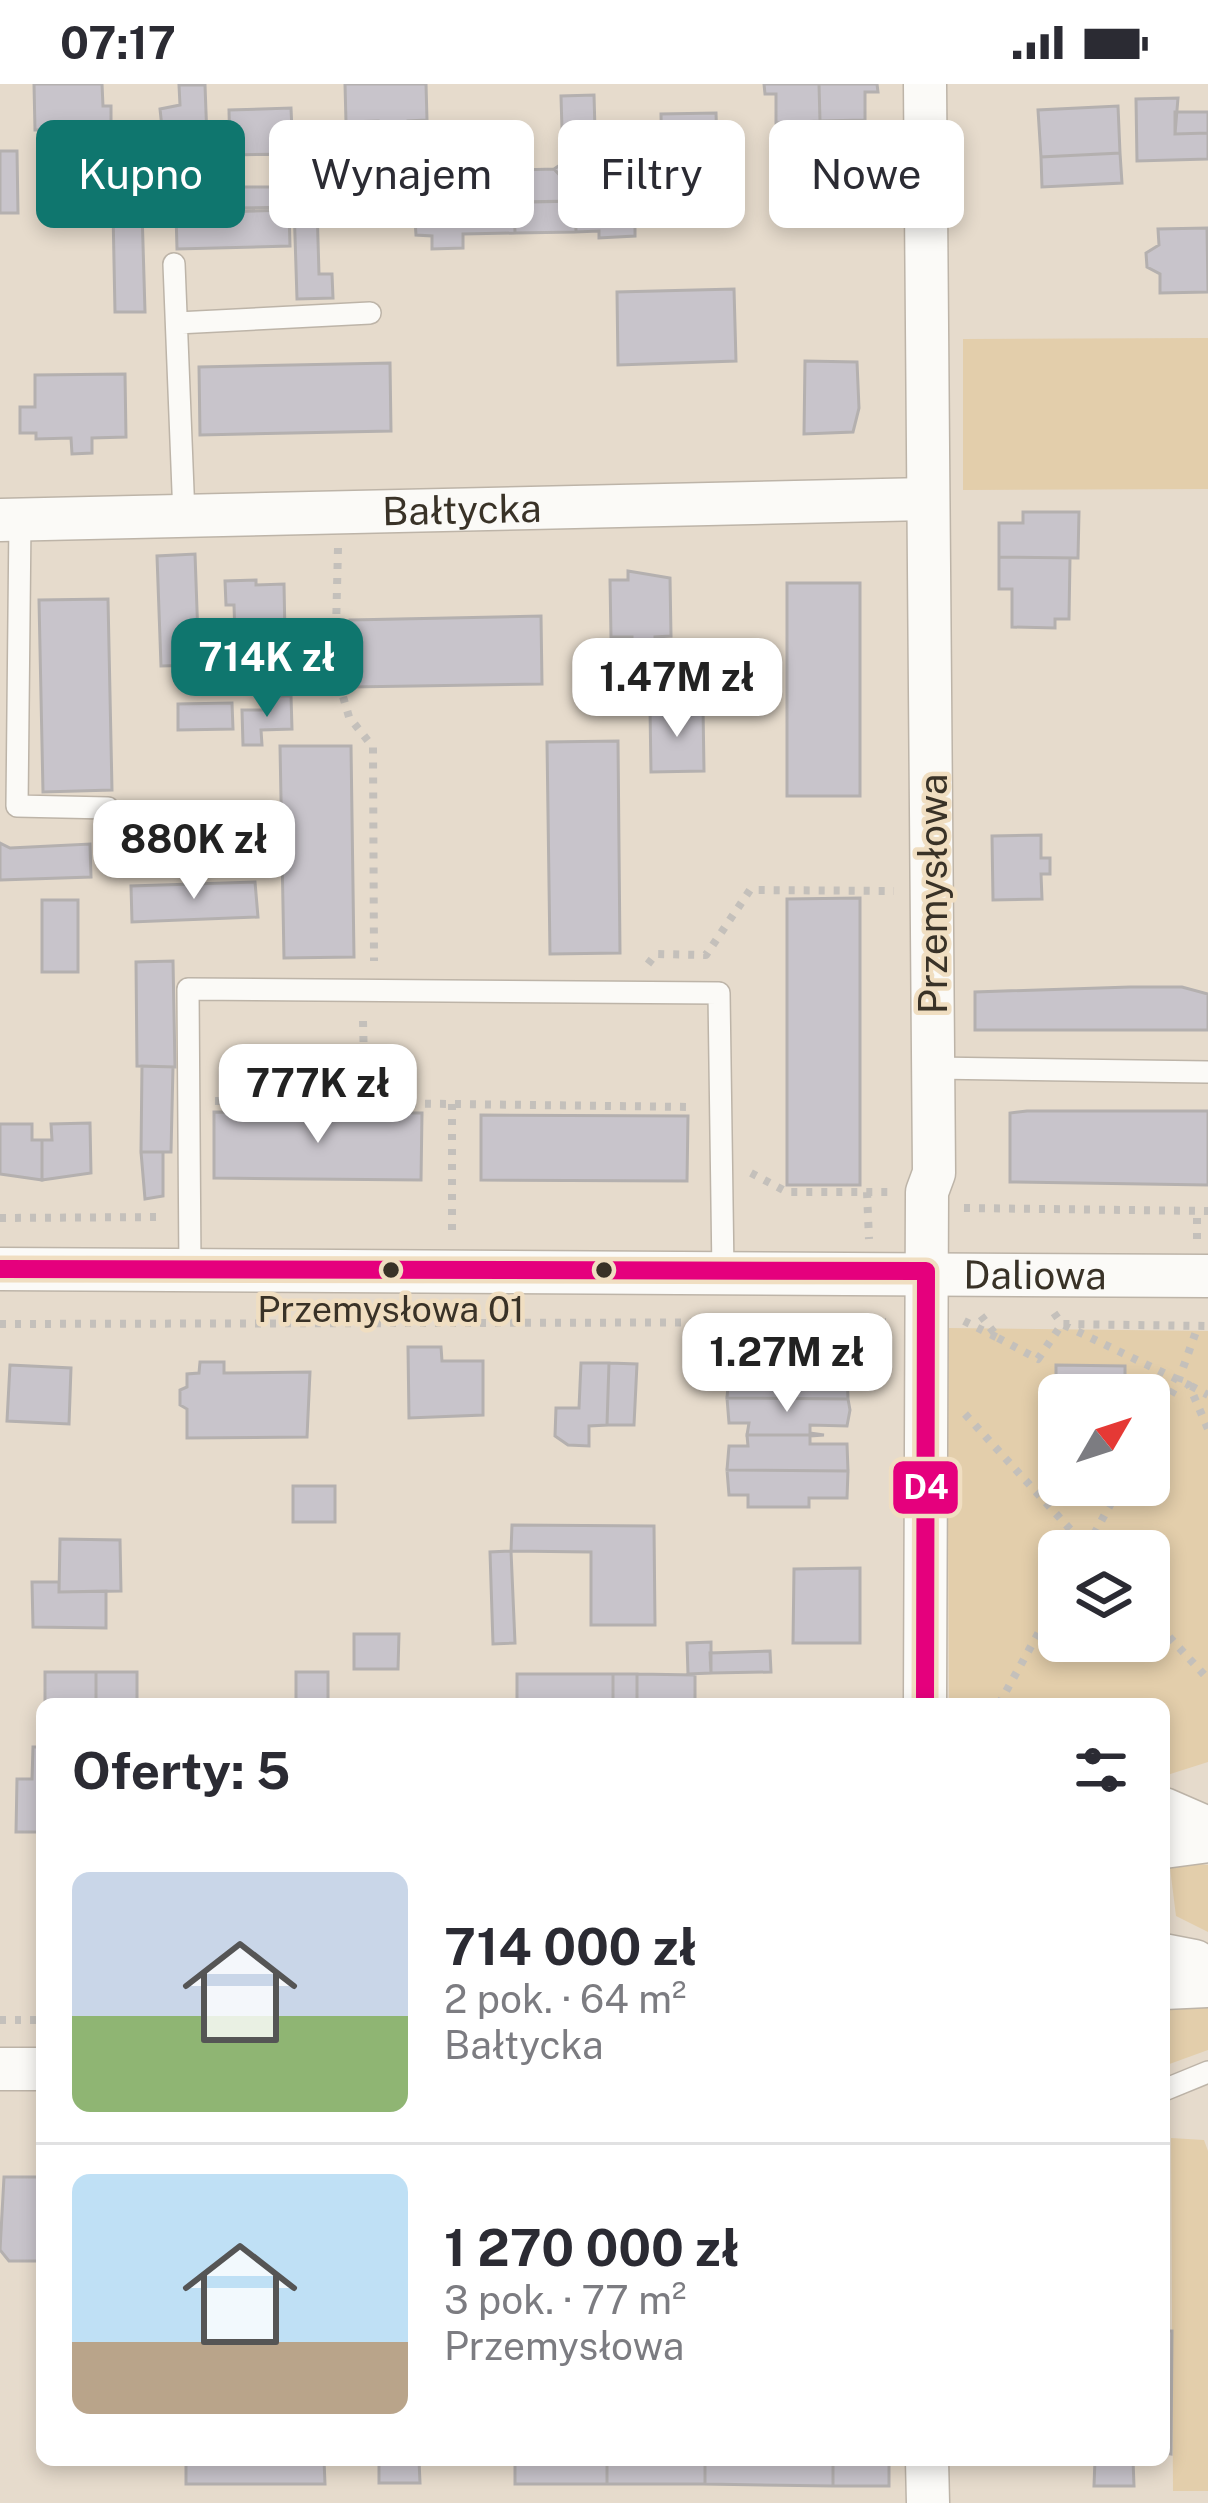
<!DOCTYPE html>
<html lang="pl">
<meta charset="utf-8">
<style>
:root{--surface:#fff;--page:#f2f2f3;--text:#2b2b33;--muted:#7c7c81;--line:#e1e1e2;--accent:#0f766e}
body{margin:0;font-family:"Public Sans",sans-serif;background:var(--page);color:var(--text);height:100vh;display:flex;flex-direction:column;font-size:45px;white-space:nowrap}
*{box-sizing:border-box;margin:0}
p{font-size:39px;color:var(--muted)}
.icon{flex:none;width:66px;height:66px;fill:none;stroke:currentColor;stroke-width:2;stroke-linecap:round;stroke-linejoin:round}
.map{position:relative;flex:1;overflow:hidden}
.side{position:absolute;left:36px;top:1614px;width:1134px;height:768px;display:flex;flex-direction:column;background:var(--surface);border-radius:18px;box-shadow:0 6px 18px #0003}
.side>*{flex:none}
.banner{position:absolute;left:36px;top:36px;width:1137px;height:108px;display:flex;gap:24px}
.needle{width:78px;rotate:51deg}
.buttons{position:absolute;left:1038px;top:1290px;display:grid;gap:24px}
.buttons a{display:grid;place-items:center;width:132px;height:132px;border-radius:18px;background:var(--surface);box-shadow:0 6px 18px #0003;font-size:60px}
.price{position:absolute;translate:-50% -102px;padding:0 27px;border-radius:24px;background:#fff;color:#222;font-size:39px;line-height:78px;filter:drop-shadow(0 3px 6px #0008)}
.price::after{content:'';position:absolute;left:50%;top:72px;width:36px;height:27px;margin-left:-18px;background:inherit;clip-path:polygon(0 0,100% 0,50% 100%)}
.price.current{background:var(--accent);color:#fff}
ul{padding:0;list-style:none}
li{display:flex;align-items:center;gap:36px;height:300px;padding:0 36px}
li+li{border-top:3px solid var(--line)}
li span{display:grid;place-items:center;flex:none;width:336px;height:240px;border-radius:18px;color:#555}
li>.icon{margin-inline-start:auto}
span .icon{width:144px;height:144px;fill:#fffc;stroke-width:1}
li b{font-size:51px}
h2{display:flex;justify-content:space-between;align-items:center;height:144px;padding:0 36px;font-size:51px}
.chip{padding:0 42px;border-radius:18px;background:var(--surface);box-shadow:0 6px 18px #0003;font-size:42px;line-height:108px}
.chip.current{background:var(--accent);color:#fff}
.status{display:flex;justify-content:space-between;align-items:center;height:84px;padding:0 60px;background:var(--surface);direction:ltr}
.status svg{height:33px;fill:currentColor}
.map>svg:first-child{display:block}
.green{fill:#e3ceab;fill-rule:evenodd}
.building{fill:#c8c4cb;stroke:#b4b0af;stroke-width:3}
.lines{fill:none;stroke-linecap:round;stroke-linejoin:round}
.service-casing{stroke:#bdb4a8;stroke-width:24}
.minor-casing{stroke:#bdb4a8;stroke-width:45}
.path{stroke:#c4c0bb;stroke-width:8;stroke-dasharray:6 9;stroke-linecap:butt}
.service{stroke:#fbfaf7;stroke-width:21}
.minor{stroke:#fbfaf7;stroke-width:42}
.bus-1-casing{stroke:#f0dec1;stroke-width:27}
.bus-1{stroke:#e5007d;stroke-width:18}
.bus-dot{fill:#393227;stroke:#f0dec1;stroke-width:4.5}
.labels{text-anchor:middle;dominant-baseline:central;stroke-width:9;stroke-linejoin:round;paint-order:stroke}
.bus-label{font-size:36px;fill:#393227;stroke:#f0dec1}
.street-label{font-size:39px;fill:#393227;stroke:#f0dec1}
.line-badge{stroke:#f0dec1;stroke-width:4.5}
.badge-label{font-size:33px;text-anchor:middle;font-weight:bold;fill:#fff}
</style>
<div class="status"><b>07:17</b><svg viewBox="0 0 49 12"><path d="M0 12V9h3v3zM5 12V6h3v6zM10 12V3h3v9zM15 12V0h3v12zM26 1h20v11H26zM47 4h2v5h-2z"/></svg></div>
<div class="map">
<svg width="1208" height="2419" viewBox="0 0 1208 2419">
<rect width="100%" height="100%" fill="#e6dbcc"/>
<!-- green -->
<path class="green" d="M1208,254v151l-245,1v-151z
M947,1244l261,3v431l-44,14v-72h-215zM1059,1311h90v90h-90zM1059,1467h90v90h-90z
M1169,1776l39,5v67l-32,-16z
M1164,1916l44,6v44l-44,16z
M1171,2054l33,2 4,11v340h-35z"/>
<!-- building -->
<path class="building" d="M34,0h68l1,22h8v23l-76,1z
M345,0h81l1,36 -19,1v9h-30v-9l-32,1z
M764,0h55l1,37 -44,2v-29h-11z
M819,0h58l1,8h-13v28l-45,1z
M179,1h26l3,81 -42,-1 -6,-56 20,-4z
M594,11l3,105 -20,1 -1,-8 -22,-24 9,-6 -2,-67z
M1178,14l-3,36 33,-1v26l-71,2 -1,-62z
M1118,22l2,47 -79,4 -3,-47z
M291,24l2,46 -63,1 -1,-45z
M1175,28h33v21l-33,1z
M716,29l2,63h-15v11h-14l-1,-11 -26,1 -1,-63z
M0,67h17l1,62h-18z
M1120,69l2,30 -80,4 -1,-30z
M293,70l1,53 -59,1 -1,-21h42l-1,-32z
M407,76h8v12l29,-1v33l-150,1 -1,-38 100,-1v6h14z
M554,85l22,24 1,8 -133,3v-32z
M635,116v36l-36,2v-7l-23,1 -1,-31z
M575,117l1,31 -61,1 -1,-31z
M514,118l1,31 -52,1v14l-31,1v-13l-16,-1 -2,-31z
M294,121l23,1 2,68h13l1,24 -36,1z
M142,126l3,102h-30l-2,-101z
M289,126l1,36 -113,3 -1,-36z
M1207,144l1,64 -48,1v-19l-13,-7 -1,-14 13,-8 -1,-16z
M734,205l2,72 -118,4 -1,-73z
M805,277l52,1 2,46 -6,24 -49,2z
M390,279l1,68 -191,4 -1,-68z
M125,290l1,63 -34,1v15l-20,1 -1,-16 -35,1v-6h-16v-26h15v-32z
M1023,428h56l-1,46 -79,-1v-34h24z
M195,470l4,111 -38,1 -4,-110z
M999,473l79,1h-8l-1,61h-14v9l-43,-1v-38h-13z
M628,487l42,7 1,58 -16,1v14h-23v-14h-21l-1,-57h18z
M256,496v5l28,-1 1,52 -50,1 -1,-32h-8l-1,-24z
M787,499h73v213h-73z
M108,515l4,191 -69,2 -4,-192z
M541,532l1,68 -192,3v-67z
M270,612h21l1,33 -31,1 1,15h-19l-1,-35h28z
M232,619l1,26 -55,1v-26z
M703,623l1,64 -53,1 -1,-63z
M618,657l2,212 -70,1 -3,-212z
M280,662h71l3,211 -70,1z
M1041,751v23h9v16h-9l1,25 -49,1 -1,-64z
M0,759l10,5 80,-4 1,33 -91,3z
M255,798l3,35 -126,5 -1,-36z
M860,814v287h-73v-286z
M42,816h36v72h-36z
M173,877l2,106 -38,-1 -1,-104z
M1130,903h52l26,7v36h-233v-38z
M142,982l31,1 -2,85h-30z
M1027,1027h181v74l-198,-3v-69z
M214,1028l208,1 -1,67 -207,-2z
M481,1031l207,1 -1,65 -206,-1z
M90,1039l1,50 -49,7v-40h10l-1,-16z
M0,1040h32v16h10v40l-42,-6z
M141,1068h22v44l-18,3z
M408,1263h33l1,14h41v54l-74,3z
M810,1277v10h37l1,28 -121,-1 2,-24 20,-1v-11z
M200,1278h24v11l86,-1 -3,65 -120,1v-29l-7,-4v-15l7,-3v-13l12,-1z
M581,1279h28l-2,62 -18,1v20l-21,-1 -13,-9 1,-28h23z
M609,1279l28,1 -3,61h-27z
M10,1281l61,3 -2,56 -62,-3z
M1056,1281l69,1v29h-66l-3,11z
M727,1314l121,1 2,11 -3,16 -37,-1v8l14,2h-77l2,-12h-20z
M747,1351h77l-14,1v8h37l1,27 -121,-1 2,-24h19z
M727,1386l121,1 -1,27h-38v9h-61v-12h-19z
M293,1402h42v36h-42z
M512,1441l142,1 1,99h-64v-73l-80,-1z
M60,1455l60,1 1,51 -62,1z
M511,1467l4,92 -22,1 -3,-92z
M860,1484v75h-67l1,-74z
M32,1498h27v10l47,-1v37l-73,-1z
M354,1550h45l-1,35h-44z
M711,1558v31l-23,1 -1,-31z
M770,1567l1,21 -60,1 -1,-20z
M45,1588h51v30h-51z
M96,1588h41v32h-41z
M296,1588h32v32h-32z
M517,1590h96v30h-96z
M613,1590h24v30h-24z
M637,1590l58,1v29h-58z
M33,1663h9v85h-26l1,-53h15z
M4,2093h38l-1,84h-32l-9,-11z
M1164,2247h8l-1,123 -7,-1z
M186,2376h138l1,24h-139z
M379,2376h40l1,23h-41z
M515,2376h92v24h-92z
M607,2376h98v24h-98z
M705,2376h128v26l-128,-2z
M833,2376h56v26h-56z
M1095,2376h38l1,26h-40z"/>
<g class="lines">
<defs>
<path id="service" d="M174,180l10,252
M177,239l193,-10
M20,436l-3,286 91,2
M933,984l275,4
M190,1185l-2,-280 531,4 4,279
M1164,2006l44,-18"/>
<g id="minor">
<path id="s1" d="M0,436l926,-21"/>
<path id="s2" d="M0,1185l1208,7"/>
<path d="M925,1620l2,-512 7,-19 -9,-1089"/>
<path d="M1164,1725l44,19"/>
<path d="M1164,1763l44,-6"/>
<path d="M1164,1871l31,6 13,11"/>
<path d="M1164,1904l44,-2"/>
<path d="M0,1985h42"/>
<path d="M927,2376l1,43"/>
</g>
</defs>
<!-- service casing -->
<use href="#service" class="service-casing"/>
<!-- minor casing -->
<use href="#minor" class="minor-casing"/>
<!-- path -->
<path class="path" d="M338,464l-3,121 14,48 24,30 1,214
M648,880l8,-10 50,1 44,-65 144,1
M363,937l2,82
M215,1017l477,6
M452,1020v131
M751,1089l36,19h101
M867,1108l2,47
M964,1124l244,3
M0,1134l164,-1
M1197,1155v-28
M1054,1229l8,11 146,2
M964,1237l34,17 -19,-25
M0,1240l886,-2
M998,1254l40,21 24,-35 127,61 19,44
M1191,1302l17,9
M965,1330l125,137
M1149,1350l29,-52 20,-56
M1087,1463l34,-62
M1149,1531l59,64
M999,1620l60,-108
M0,1936h42"/>
<!-- service -->
<use href="#service" class="service"/>
<!-- minor -->
<use href="#minor" class="minor"/>
<defs>
<path id="bus-1" d="M0,1185l926,2
M925,1620l1,-433"/>
</defs>
<!-- bus-1 casing -->
<use href="#bus-1" class="bus-1-casing"/>
<!-- bus-1 -->
<use href="#bus-1" class="bus-1"/>
</g>
<!-- markers -->
<g class="bus-dot">
<circle cx="391" cy="1186" r="10"/>
<circle cx="604" cy="1186" r="10"/>
</g>
<g class="labels">
<!-- bus labels -->
<g class="bus-label">
<text x="391" y="1225">Przemysłowa 01</text>
</g>
<!-- street labels -->
<g class="street-label">
<text stroke="none"><textPath href="#s1" startOffset="462">Bałtycka</textPath></text>
<text transform="translate(933 810) rotate(-90)">Przemysłowa</text>
<text stroke="none"><textPath href="#s2" startOffset="1035">Daliowa</textPath></text>
</g>
</g>
<rect class="line-badge" x="891" y="1375" width="69" height="57" rx="12" fill="#e5007d"/>
<g class="badge-label">
<text x="926" y="1415">D4</text>
</g>
</svg>
<div class="buttons">
<a><svg class="needle" viewBox="-14 -14 28 28"><path d="M0-13l5 13h-10z" fill="#e53935"/><path d="M0 13l5-13h-10z" fill="#7c7c81"/></svg></a>
<a><svg class="icon" aria-label="layers" viewBox="0 0 24 24"><path d="M12 4l9 5-9 5-9-5zM3 14l9 5 9-5"/></svg></a>
</div>
<b class="price current" style="left:267px;top:636px">714K zł</b>
<b class="price" style="left:677px;top:656px">1.47M zł</b>
<b class="price" style="left:194px;top:818px">880K zł</b>
<b class="price" style="left:318px;top:1062px">777K zł</b>
<b class="price" style="left:787px;top:1331px">1.27M zł</b>
<div class="banner">
<a class="chip current">Kupno</a>
<a class="chip">Wynajem</a>
<a class="chip">Filtry</a>
<a class="chip">Nowe</a>
</div>
<section class="side">
<h2>Oferty: 5<svg class="icon" aria-label="filters" viewBox="0 0 24 24"><path d="M4 7h16M4 17h16"/><circle cx="9" cy="7" r="2"/><circle cx="15" cy="17" r="2"/></svg></h2>
<ul>
<li><span style="background:linear-gradient(#c9d6e8 60%,#8fb573 0)"><svg class="icon" aria-label="home" viewBox="0 0 24 24"><path d="M3 11l9-7 9 7M6 9v11h12V9"/></svg></span><div><b>714 000 zł</b><p>2 pok. · 64 m²</p><p>Bałtycka</p></div></li>
<li><span style="background:linear-gradient(#bfe0f5 70%,#b9a48a 0)"><svg class="icon" aria-label="home" viewBox="0 0 24 24"><path d="M3 11l9-7 9 7M6 9v11h12V9"/></svg></span><div><b>1 270 000 zł</b><p>3 pok. · 77 m²</p><p>Przemysłowa</p></div></li>
</ul>
</section>
</div>
